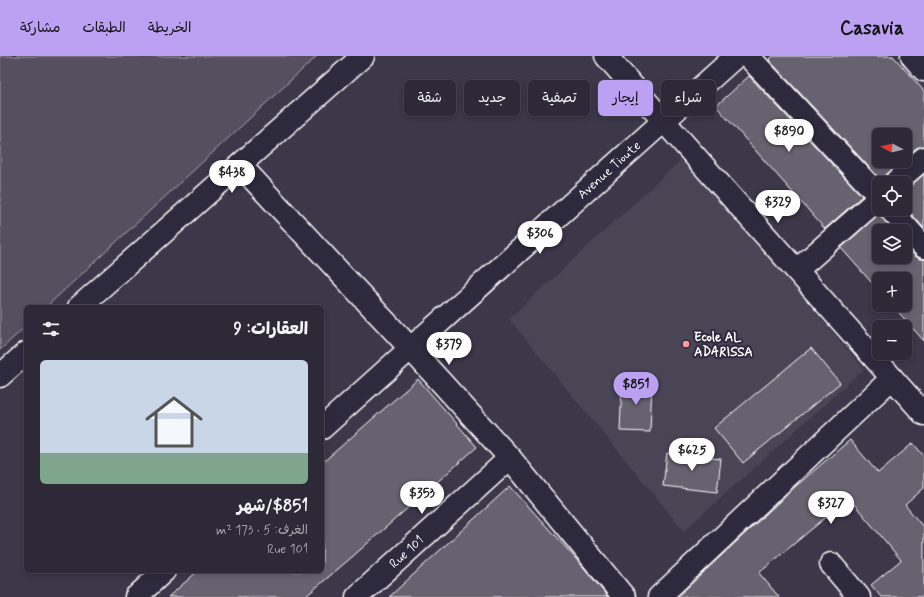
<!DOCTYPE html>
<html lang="ar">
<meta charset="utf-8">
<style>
:root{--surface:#2d2937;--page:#393542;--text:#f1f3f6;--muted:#a7a6ad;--line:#484552;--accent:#bca0f2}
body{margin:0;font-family:Mynerve,"Playpen Sans Arabic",sans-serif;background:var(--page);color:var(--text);direction:rtl;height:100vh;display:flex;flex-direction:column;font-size:15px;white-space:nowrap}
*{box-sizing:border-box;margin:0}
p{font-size:13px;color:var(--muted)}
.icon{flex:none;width:22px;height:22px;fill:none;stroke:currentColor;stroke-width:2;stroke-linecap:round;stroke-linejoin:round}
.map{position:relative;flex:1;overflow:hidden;direction:ltr}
.details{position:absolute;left:24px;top:249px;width:300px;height:268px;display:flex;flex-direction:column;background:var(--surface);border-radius:6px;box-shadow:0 2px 6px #0003,0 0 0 1px var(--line);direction:rtl}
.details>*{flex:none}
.hud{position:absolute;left:336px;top:24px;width:380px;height:36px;direction:rtl;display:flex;gap:8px}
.needle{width:26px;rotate:277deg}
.tools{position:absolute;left:872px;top:72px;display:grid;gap:8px}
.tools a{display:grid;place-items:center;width:40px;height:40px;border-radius:6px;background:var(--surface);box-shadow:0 2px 6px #0003,0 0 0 1px var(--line);font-size:20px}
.price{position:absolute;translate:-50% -34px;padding:0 9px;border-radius:14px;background:#fff;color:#222;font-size:13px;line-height:26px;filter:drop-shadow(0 1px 2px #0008)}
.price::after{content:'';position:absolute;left:50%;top:24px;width:12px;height:9px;margin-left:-6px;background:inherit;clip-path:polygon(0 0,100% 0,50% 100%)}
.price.current{background:var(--accent);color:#111}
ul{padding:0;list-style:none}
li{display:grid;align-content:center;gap:8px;height:212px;padding:0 16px}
li span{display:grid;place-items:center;height:124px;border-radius:6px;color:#555}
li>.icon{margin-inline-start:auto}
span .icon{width:72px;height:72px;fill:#fffc;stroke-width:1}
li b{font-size:17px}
h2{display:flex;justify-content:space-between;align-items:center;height:48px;padding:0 16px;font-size:17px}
.pill{padding:0 14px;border-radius:6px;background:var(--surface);box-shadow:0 2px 6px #0003,0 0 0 1px var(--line);font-size:14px;line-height:36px}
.pill.current{background:var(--accent);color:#111}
header{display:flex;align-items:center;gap:24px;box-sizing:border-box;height:56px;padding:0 20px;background:var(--accent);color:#111}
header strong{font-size:19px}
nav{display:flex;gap:22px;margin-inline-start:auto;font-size:14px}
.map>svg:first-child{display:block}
.built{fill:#494455}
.green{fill:#555060;stroke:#aaa8b0}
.building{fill:#666270;stroke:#fff}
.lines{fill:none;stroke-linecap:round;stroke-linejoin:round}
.minor-casing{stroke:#fff;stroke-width:25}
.minor{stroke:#2f2a3d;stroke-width:22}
.poi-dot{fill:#ff9aa2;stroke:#2f2a3d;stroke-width:1.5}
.labels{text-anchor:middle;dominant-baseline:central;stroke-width:4;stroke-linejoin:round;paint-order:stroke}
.street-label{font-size:13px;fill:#fff;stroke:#2f2a3d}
.poi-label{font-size:13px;font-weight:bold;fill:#fff;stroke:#2f2a3d;text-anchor:start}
</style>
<header>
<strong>Casavia</strong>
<nav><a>الخريطة</a><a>الطبقات</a><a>مشاركة</a></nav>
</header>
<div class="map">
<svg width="924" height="541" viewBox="0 0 924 541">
<rect width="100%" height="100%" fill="#3c3749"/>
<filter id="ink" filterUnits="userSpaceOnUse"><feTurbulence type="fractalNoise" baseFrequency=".025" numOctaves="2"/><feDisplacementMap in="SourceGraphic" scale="8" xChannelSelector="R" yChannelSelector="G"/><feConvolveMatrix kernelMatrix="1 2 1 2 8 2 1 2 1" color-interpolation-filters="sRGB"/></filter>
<g filter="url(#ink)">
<!-- built -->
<path class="built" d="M684,101l180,212 -180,162 -175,-212z"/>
<!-- green -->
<path class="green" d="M0,0h317l-271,251h-20v19l-26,24z"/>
<!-- building -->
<path class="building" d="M773,0h120l31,35v55l-8,2 -11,10v-23h-26v26h22l-14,13 -4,8 -114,-122z
M749,20l113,120 -37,33 -109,-123z
M924,118v54l-19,-21v-16z
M879,158l14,17h-14v26h26v-12l10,11 5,3h4v82l-32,-36h13v-26h-26v12l-38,-43z
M811,292l29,35 -97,80 -29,-35z
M418,323l59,68 -125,110 -47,40h-137l30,-26h124v-108z
M622,325l30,1 -2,50 -30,-1z
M850,384l28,33 35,-30 11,13v32l-19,17 19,23v69h-43l-10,-12 30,-25 -52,-62 -90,75 20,24h-102l119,-111z
M667,397l54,6 -4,33 -54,-6z
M510,430l75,83 23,28h-219z"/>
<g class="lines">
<defs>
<g id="minor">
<path d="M606,0l318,358"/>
<path d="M748,0l131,140"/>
<path d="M912,0l12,14"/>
<path d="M240,109l170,183 100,110 114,139"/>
<path d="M895,127l29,-25"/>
<path d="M890,153l34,38"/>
<path d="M797,214l82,-72"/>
<path d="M79,251l284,-251"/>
<path d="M0,320l26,-23"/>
<path id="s1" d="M322,372l414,-372"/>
<path d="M831,508l28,33"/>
<path d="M136,541l28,-26"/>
<path id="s2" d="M357,541l153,-139"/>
<path d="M659,541l233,-219"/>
</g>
</defs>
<!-- minor casing -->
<use href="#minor" class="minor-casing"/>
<!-- minor -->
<use href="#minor" class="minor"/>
</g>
</g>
<!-- markers -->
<circle class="poi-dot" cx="686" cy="288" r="4"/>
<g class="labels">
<!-- street labels -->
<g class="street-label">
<text stroke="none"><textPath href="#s1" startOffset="386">Avenue Tioute</textPath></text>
<text stroke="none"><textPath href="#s2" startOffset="67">Rue 101</textPath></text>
</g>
<!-- poi labels -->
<g class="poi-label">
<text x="694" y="281">Ecole AL<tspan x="694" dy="15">ADARISSA</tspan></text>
</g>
</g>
</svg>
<div class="tools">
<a><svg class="needle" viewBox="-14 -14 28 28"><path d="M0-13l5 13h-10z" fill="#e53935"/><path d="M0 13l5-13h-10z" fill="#a7a6ad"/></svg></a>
<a><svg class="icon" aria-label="locate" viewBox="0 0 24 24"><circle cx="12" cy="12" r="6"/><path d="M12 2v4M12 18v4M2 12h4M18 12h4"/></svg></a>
<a><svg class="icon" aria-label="layers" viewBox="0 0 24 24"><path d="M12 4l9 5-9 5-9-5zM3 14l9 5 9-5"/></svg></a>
<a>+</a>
<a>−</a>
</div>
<b class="price" style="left:789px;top:97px">$890</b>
<b class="price" style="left:232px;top:138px">$438</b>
<b class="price" style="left:778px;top:168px">$329</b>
<b class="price" style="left:540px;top:199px">$306</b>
<b class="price" style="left:449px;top:310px">$379</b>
<b class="price current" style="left:636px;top:350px">$851</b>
<b class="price" style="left:692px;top:416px">$625</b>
<b class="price" style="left:422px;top:459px">$353</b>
<b class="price" style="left:831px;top:469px">$327</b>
<div class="hud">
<a class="pill">شراء</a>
<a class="pill current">إيجار</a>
<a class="pill">تصفية</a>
<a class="pill">جديد</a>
<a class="pill">شقة</a>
</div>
<section class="details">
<h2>العقارات: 9<svg class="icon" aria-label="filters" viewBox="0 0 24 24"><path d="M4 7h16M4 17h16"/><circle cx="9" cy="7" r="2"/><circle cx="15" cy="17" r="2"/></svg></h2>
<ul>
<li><span style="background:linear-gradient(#c9d6e8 75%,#7fa58c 0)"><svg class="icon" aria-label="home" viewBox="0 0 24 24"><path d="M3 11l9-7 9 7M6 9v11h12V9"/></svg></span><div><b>$851/شهر</b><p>الغرف: 5 · 173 m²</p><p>Rue 101</p></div></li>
</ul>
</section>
</div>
